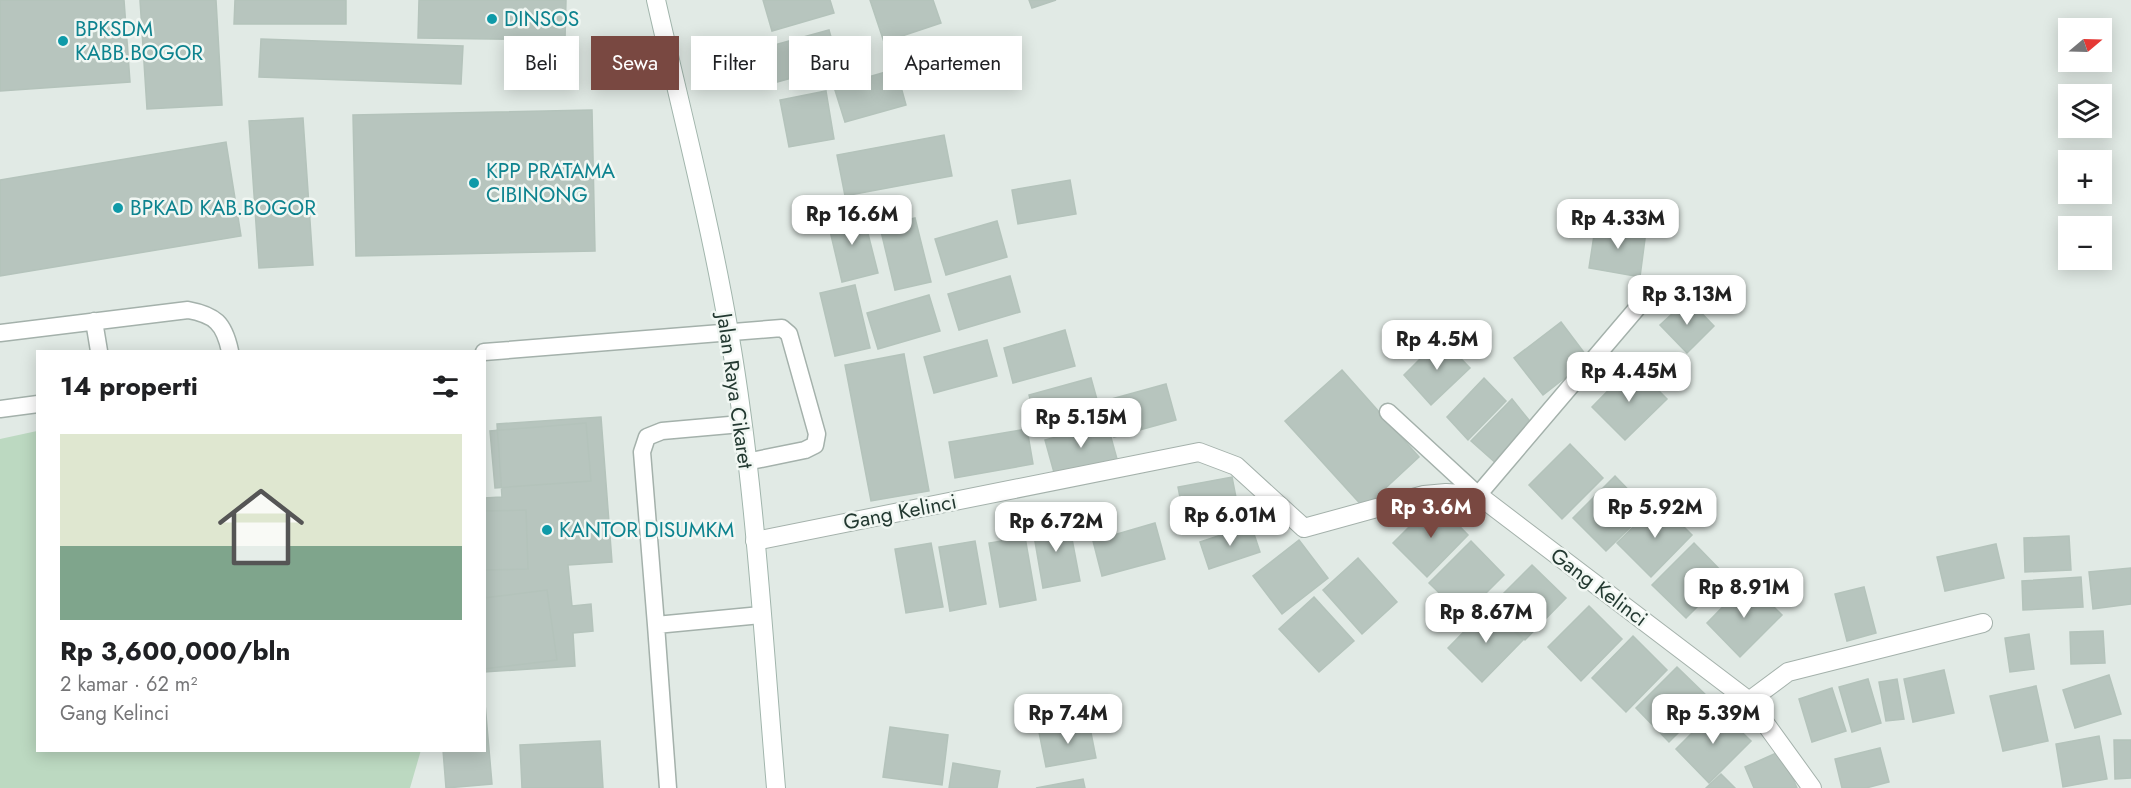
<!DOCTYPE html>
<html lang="id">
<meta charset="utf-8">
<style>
:root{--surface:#fff;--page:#f2f2f2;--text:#202124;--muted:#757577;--accent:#794841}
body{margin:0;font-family:Jost,sans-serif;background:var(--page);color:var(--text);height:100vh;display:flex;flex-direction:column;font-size:22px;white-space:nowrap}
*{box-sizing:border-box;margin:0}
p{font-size:20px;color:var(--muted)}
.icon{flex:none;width:33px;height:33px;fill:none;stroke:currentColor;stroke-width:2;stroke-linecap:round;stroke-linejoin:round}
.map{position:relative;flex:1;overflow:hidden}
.side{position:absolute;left:36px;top:350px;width:450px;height:402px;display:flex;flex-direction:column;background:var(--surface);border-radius:0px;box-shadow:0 3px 15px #0003}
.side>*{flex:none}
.guide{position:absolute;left:504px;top:36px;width:570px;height:54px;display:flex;gap:12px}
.needle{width:39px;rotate:71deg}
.controls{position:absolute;left:2058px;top:18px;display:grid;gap:12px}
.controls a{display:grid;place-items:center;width:54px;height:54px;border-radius:0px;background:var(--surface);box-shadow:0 3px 15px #0003;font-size:30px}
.price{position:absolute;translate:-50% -51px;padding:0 14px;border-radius:12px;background:#fff;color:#222;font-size:20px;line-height:39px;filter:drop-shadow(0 2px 3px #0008)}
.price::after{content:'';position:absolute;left:50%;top:36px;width:18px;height:14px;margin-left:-9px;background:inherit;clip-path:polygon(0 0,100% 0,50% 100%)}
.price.on{background:var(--accent);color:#fff}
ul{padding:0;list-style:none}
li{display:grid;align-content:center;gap:12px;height:318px;padding:0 24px}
li span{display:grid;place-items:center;height:186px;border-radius:0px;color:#555}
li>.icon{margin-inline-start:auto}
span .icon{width:108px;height:108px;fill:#fffc;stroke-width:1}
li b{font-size:26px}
h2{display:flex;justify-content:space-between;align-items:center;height:72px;padding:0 24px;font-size:26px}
.tag{padding:0 21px;border-radius:0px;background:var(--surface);box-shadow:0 3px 15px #0003;font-size:21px;line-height:54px}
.tag.on{background:var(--accent);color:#fff}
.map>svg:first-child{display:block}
.green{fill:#bcd9c1}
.building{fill:#b7c5be;stroke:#b4c3bb;stroke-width:1.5}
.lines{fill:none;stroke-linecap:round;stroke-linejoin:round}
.lane-casing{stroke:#a4b1ab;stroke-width:19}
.street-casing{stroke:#a4b1ab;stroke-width:20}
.secondary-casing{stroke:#a1b5ac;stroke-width:20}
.lane{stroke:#fff;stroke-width:16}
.street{stroke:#fff;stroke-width:18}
.secondary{stroke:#fff;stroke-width:18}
.culture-dot{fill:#0f9aa8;stroke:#f1f7f3;stroke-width:2}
.labels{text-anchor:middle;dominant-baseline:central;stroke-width:5;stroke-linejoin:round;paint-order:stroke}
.culture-label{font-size:21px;fill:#0d838f;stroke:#f1f7f3;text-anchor:start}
.street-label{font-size:21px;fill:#233931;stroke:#f1f7f3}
</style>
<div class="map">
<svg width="2131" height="788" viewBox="0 0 2131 788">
<rect width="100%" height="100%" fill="#e1eae5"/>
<!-- green -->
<path class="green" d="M37,431l1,319h383l-11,38h-410v-349z"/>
<!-- building -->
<path class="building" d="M0,0h124l6,82 -130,9z
M140,0h76l6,105 -75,4z
M235,0h111v24h-112z
M419,0h147l-1,40 -147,-2z
M763,0h67l4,13 -62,18z
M870,0h63l8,23 -57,19z
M1029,0h27l-24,8z
M829,30l10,35 -62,17 -10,-35z
M261,39l202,7 -2,38 -202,-7z
M896,69l10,36 -61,17 -11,-35z
M826,91l8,48 -45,8 -9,-47z
M592,110l3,141 -239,5 -3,-141z
M303,118l10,147 -54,3 -10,-147z
M944,135l8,41 -107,20 -8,-41z
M226,142l15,94 -241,40v-96z
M1070,180l6,34 -58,10 -6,-34z
M862,210l16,63 -36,9 -15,-64z
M915,218l16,64 -36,8 -15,-63z
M997,221l10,36 -61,18 -11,-36z
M1596,222l50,9 -6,46 -51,-9z
M1010,276l10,36 -61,18 -11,-36z
M855,285l15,63 -35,8 -15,-63z
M929,295l11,36 -62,18 -11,-36z
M1688,299l26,27 -27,27 -27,-28z
M1561,322l28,37 -46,36 -29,-37z
M1065,330l10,36 -62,17 -9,-35z
M1441,338l29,30 -39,37 -27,-30z
M987,340l10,36 -63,17 -10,-36z
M904,354l25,137 -58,10 -26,-136z
M1633,365l34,34 -42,41 -33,-33z
M1342,370l77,87 -55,51 -79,-87z
M1091,378l10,36 -62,17 -10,-36z
M1484,378l22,23 -38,39 -21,-23z
M1166,384l10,36 -62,17 -10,-36z
M1512,399l21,26 -35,40 -27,-24z
M601,417l11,145 -44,3 4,41 19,-2 2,27 -20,2 2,33 -91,6v-174l18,-1 -5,-73z
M586,423l5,58 -96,7 -5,-57z
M1107,423l10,36 -62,17 -10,-36z
M1027,429l6,35 -78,14 -6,-36z
M1570,444l33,34 -41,41 -33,-34z
M1615,476l33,34 -42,41 -33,-33z
M1232,477l8,41 -54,10 -8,-41z
M1435,501l33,34 -41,42 -34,-34z
M1659,502l33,33 -41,42 -34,-34z
M526,510l2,59 -44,1v-59z
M1068,518l12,63 -37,7 -11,-64z
M1155,523l10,36 -63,17 -9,-35z
M1251,525l9,27 -51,17 -9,-27z
M2069,536l2,34 -46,2 -1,-34z
M1025,537l11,63 -36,7 -11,-64z
M1299,540l29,38 -46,36 -29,-38z
M975,541l11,63 -36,7 -11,-64z
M1471,541l33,34 -41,41 -34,-33z
M931,543l12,64 -37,6 -11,-64z
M1694,543l33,34 -41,41 -34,-33z
M1996,544l8,34 -59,13 -8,-34z
M1358,558l39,44 -35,32 -39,-44z
M1532,565l34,33 -41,42 -34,-34z
M2131,568v36l-38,5 -4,-37z
M2081,577l2,30 -60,3 -1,-29z
M1748,581l34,34 -42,42 -33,-34z
M1864,587l12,46 -29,8 -12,-47z
M547,590l10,70 -73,9v-71z
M1314,597l40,44 -35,31 -40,-43z
M1489,606l34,34 -41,42 -34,-34z
M1589,606l33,33 -41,42 -33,-34z
M2103,631l2,32 -34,1 -1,-32z
M2029,634l5,35 -24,3 -5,-34z
M1633,636l34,34 -41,42 -34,-34z
M1677,667l34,33 -42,42 -33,-34z
M1944,670l10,43 -41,9 -9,-43z
M2109,675l12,39 -46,14 -12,-38z
M1868,679l13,44 -29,9 -13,-45z
M1897,679l7,40 -18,2 -7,-39z
M2036,686l12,55 -45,10 -13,-55z
M1832,688l14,43 -34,11 -13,-43z
M484,692l8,92 -46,4 -3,-38h41z
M1717,708l34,33 -42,42 -33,-34z
M1089,723l7,35 -50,9 -7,-35z
M890,727l58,8 -6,50 -59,-8z
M2099,736l8,43 -44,8 -7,-43z
M2114,740h17v38l-16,1z
M600,741l3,47h-81l-2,-43z
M1880,748l9,34 -23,6h-24l-7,-29z
M1781,751l16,37h-43l-9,-21z
M953,763l47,8 -3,17h-48z
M1721,774l14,14h-29z
M1083,779l2,9h-49z"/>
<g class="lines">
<defs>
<path id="lane" d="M94,321l5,30
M0,333l188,-23c27,5 36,13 42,41
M484,352l298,-24 7,6 28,100 -2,11 -10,5 -59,12
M0,409l38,-5
M1388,412l90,83 177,-208
M741,424l-79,7 -15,6 -5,15 14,173 105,-10
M656,625l12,163"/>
<path id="street" d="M755,541l444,-89 37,14 68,62 120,-33 22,-2 32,2 271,206 63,87
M1749,701l39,-29 195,-49"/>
<path id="secondary" d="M656,0c25,110 54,221 73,332 26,150 34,304 47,456"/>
</defs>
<!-- lane casing -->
<use href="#lane" class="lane-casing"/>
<!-- street casing -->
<use href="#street" class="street-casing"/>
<!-- secondary casing -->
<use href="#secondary" class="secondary-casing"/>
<!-- lane -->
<use href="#lane" class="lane"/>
<!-- street -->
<use href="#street" class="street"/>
<!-- secondary -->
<use href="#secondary" class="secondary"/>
</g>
<!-- markers -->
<g class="culture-dot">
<circle cx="492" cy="19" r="6"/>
<circle cx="63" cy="41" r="6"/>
<circle cx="474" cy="183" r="6"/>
<circle cx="118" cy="208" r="6"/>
<circle cx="547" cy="530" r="6"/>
</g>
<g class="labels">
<!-- culture labels -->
<g class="culture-label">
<text x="504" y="19">DINSOS</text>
<text x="75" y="29">BPKSDM<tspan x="75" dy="24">KABB.BOGOR</tspan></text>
<text x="486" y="171">KPP PRATAMA<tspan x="486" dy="24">CIBINONG</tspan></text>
<text x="130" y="208">BPKAD KAB.BOGOR</text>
<text x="559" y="530">KANTOR DISUMKM</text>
</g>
<!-- street labels -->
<g class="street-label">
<text transform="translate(735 391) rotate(82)">Jalan Raya Cikaret</text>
<text transform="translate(900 512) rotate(-11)">Gang Kelinci</text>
<text transform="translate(1599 587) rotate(37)">Gang Kelinci</text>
</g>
</g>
</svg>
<div class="controls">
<a><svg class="needle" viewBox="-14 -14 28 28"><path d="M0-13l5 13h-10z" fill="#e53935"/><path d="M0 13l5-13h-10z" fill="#757577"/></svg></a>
<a><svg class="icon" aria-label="layers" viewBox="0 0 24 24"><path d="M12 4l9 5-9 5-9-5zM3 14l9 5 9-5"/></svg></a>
<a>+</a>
<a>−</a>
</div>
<b class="price" style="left:852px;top:246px">Rp 16.6M</b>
<b class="price" style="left:1618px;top:250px">Rp 4.33M</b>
<b class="price" style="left:1687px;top:326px">Rp 3.13M</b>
<b class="price" style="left:1437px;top:371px">Rp 4.5M</b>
<b class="price" style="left:1629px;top:403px">Rp 4.45M</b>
<b class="price" style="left:1081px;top:449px">Rp 5.15M</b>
<b class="price on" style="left:1431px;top:539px">Rp 3.6M</b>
<b class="price" style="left:1655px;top:539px">Rp 5.92M</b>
<b class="price" style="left:1230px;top:547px">Rp 6.01M</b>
<b class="price" style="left:1056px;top:553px">Rp 6.72M</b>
<b class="price" style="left:1744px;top:619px">Rp 8.91M</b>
<b class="price" style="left:1486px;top:644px">Rp 8.67M</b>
<b class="price" style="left:1068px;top:745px">Rp 7.4M</b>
<b class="price" style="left:1713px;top:745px">Rp 5.39M</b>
<div class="guide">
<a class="tag">Beli</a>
<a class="tag on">Sewa</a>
<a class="tag">Filter</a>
<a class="tag">Baru</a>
<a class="tag">Apartemen</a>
</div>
<section class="side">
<h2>14 properti<svg class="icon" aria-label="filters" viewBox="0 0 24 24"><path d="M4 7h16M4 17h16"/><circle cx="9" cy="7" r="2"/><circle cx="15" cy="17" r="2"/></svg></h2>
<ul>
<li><span style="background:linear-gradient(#dfe7d0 60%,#7fa58c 0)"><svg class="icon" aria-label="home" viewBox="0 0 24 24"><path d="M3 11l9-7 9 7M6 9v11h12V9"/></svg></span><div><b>Rp 3,600,000/bln</b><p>2 kamar · 62 m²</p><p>Gang Kelinci</p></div></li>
</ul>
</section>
</div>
